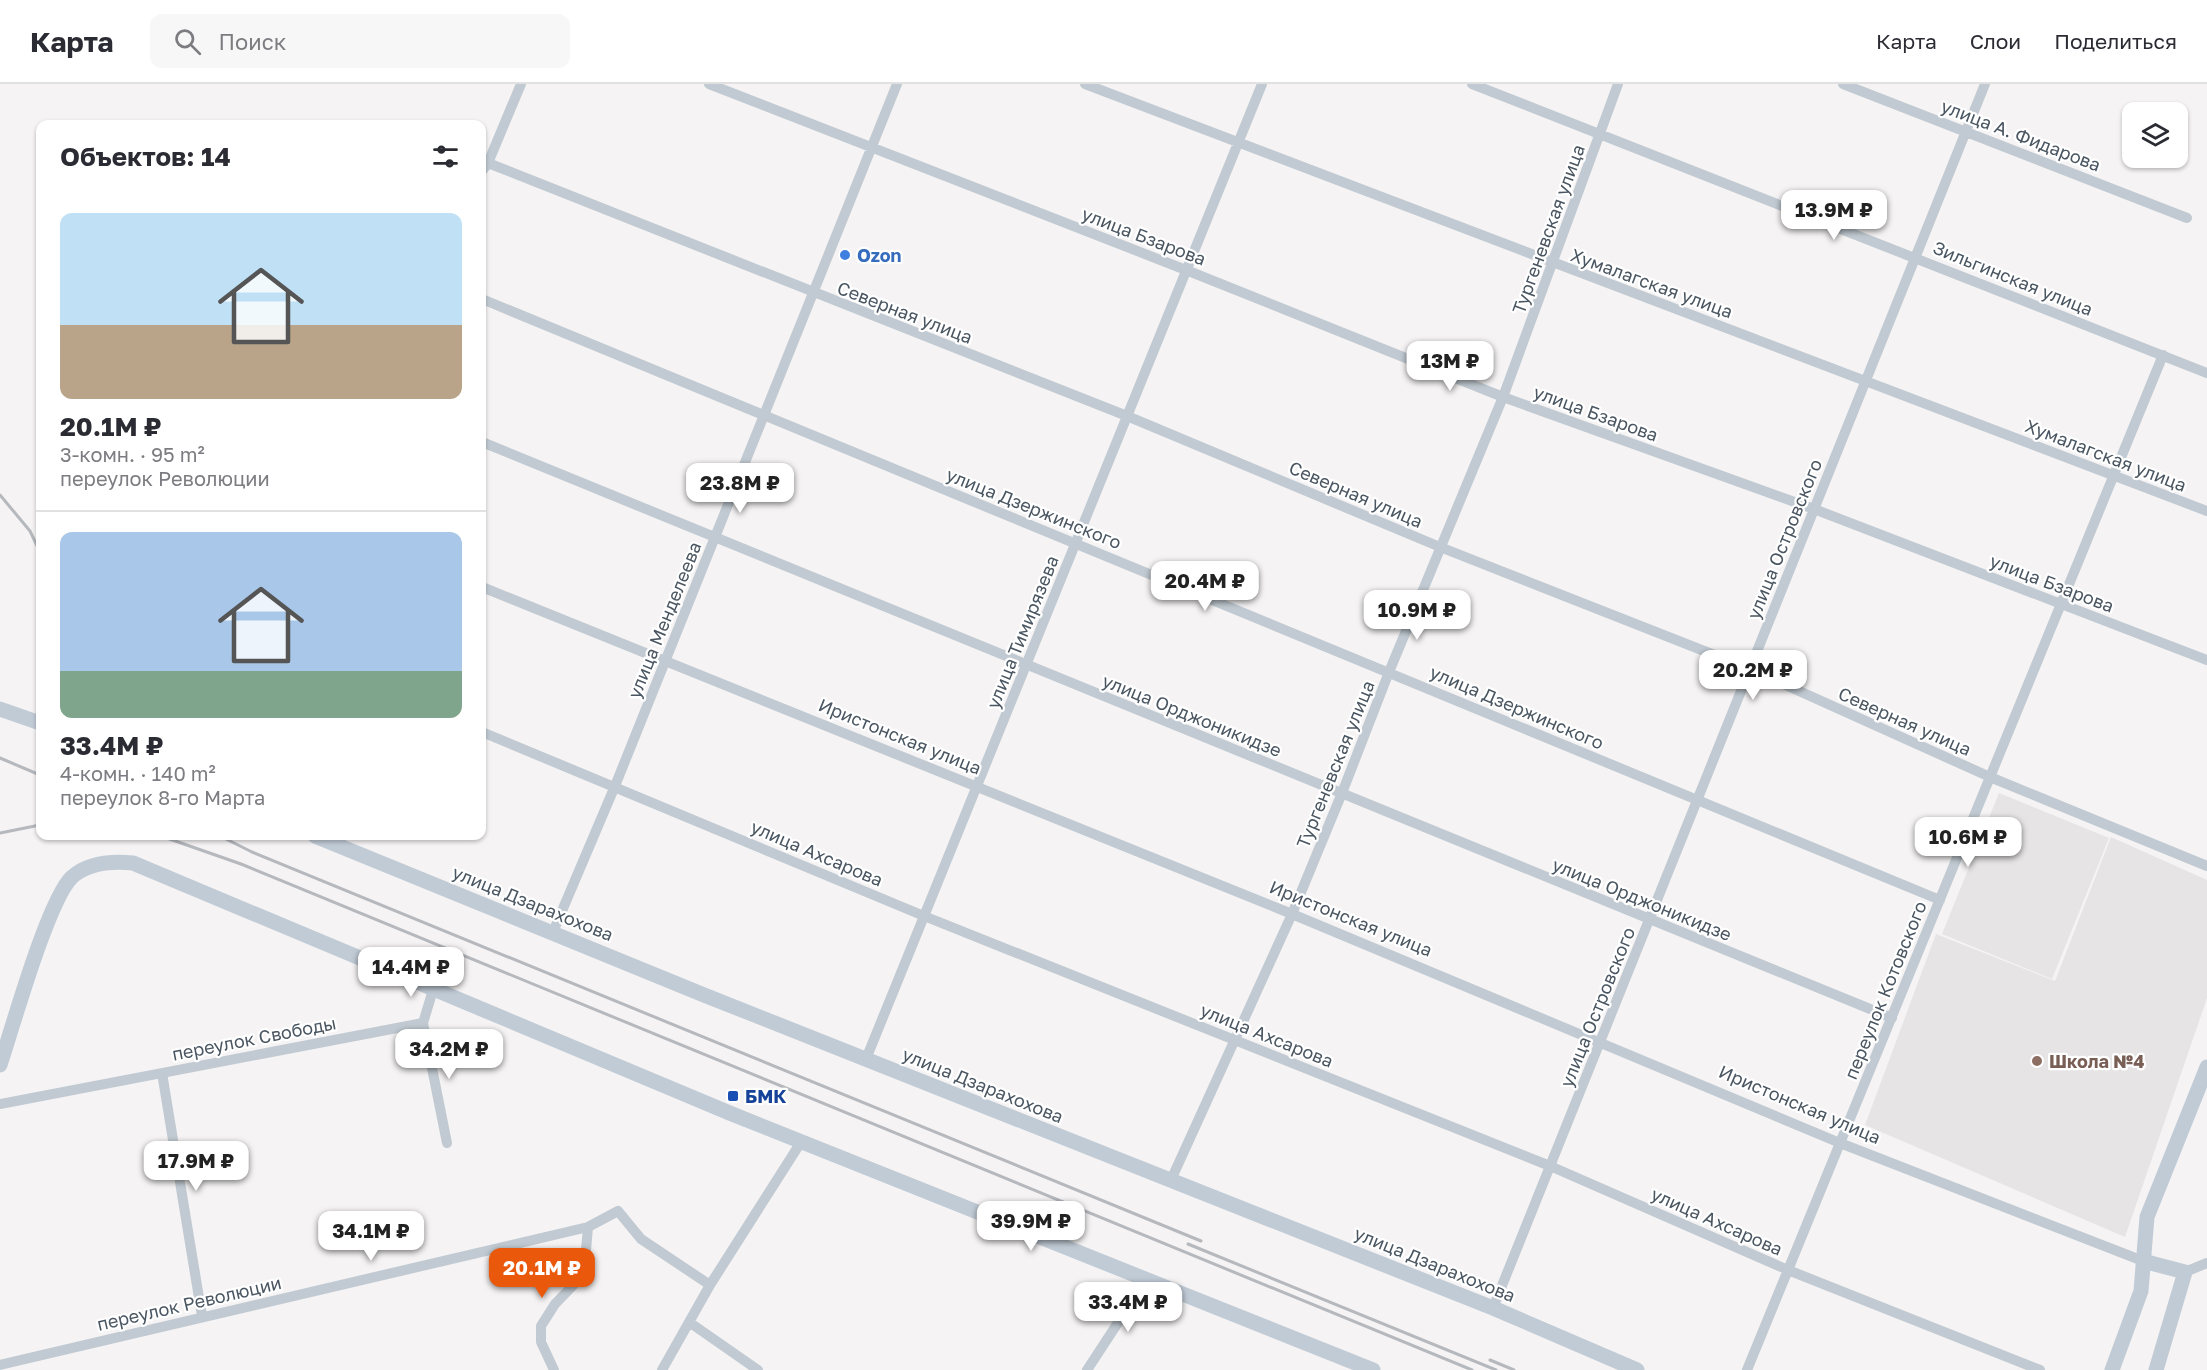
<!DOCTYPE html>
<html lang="ru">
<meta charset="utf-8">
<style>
:root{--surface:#fff;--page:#f7f7f7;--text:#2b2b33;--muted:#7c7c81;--line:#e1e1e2;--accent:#ea580c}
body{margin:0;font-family:"Golos Text",sans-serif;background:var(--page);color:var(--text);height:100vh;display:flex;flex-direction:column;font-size:22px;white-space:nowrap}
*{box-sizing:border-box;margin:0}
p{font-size:20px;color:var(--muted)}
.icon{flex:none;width:33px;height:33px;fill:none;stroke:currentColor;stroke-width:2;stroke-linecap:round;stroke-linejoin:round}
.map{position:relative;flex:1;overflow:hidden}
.drawer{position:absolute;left:36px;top:36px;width:450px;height:720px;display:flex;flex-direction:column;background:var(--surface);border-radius:12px;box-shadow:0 2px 4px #0004}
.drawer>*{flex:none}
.buttons{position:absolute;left:2122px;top:18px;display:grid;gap:12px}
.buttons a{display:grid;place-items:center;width:66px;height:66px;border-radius:12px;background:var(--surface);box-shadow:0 2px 4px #0004;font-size:30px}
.price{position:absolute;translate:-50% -51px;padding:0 14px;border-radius:12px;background:#fff;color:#222;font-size:20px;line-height:39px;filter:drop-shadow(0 2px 3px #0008)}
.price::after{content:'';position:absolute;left:50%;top:36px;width:18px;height:14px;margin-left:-9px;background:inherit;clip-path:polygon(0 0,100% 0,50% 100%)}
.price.on{background:var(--accent);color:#fff}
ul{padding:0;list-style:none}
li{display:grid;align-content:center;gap:12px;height:318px;padding:0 24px}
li+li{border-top:2px solid var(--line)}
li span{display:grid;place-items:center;height:186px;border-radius:12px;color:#555}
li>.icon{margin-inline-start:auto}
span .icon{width:108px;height:108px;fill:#fffc;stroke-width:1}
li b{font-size:26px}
h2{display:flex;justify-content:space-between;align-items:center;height:72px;padding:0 24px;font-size:26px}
header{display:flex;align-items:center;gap:36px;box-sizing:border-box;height:84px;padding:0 30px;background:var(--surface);border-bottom:2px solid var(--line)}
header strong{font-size:28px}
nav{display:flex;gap:33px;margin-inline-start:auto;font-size:21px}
.search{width:420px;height:54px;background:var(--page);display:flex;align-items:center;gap:15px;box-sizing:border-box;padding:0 21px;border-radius:12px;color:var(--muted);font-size:22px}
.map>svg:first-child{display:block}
.education{fill:#e6e4e5}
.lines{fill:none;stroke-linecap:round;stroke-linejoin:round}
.street{stroke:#c1cad2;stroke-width:10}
.secondary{stroke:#c1cbd6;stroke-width:15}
.rail{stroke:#b5b8bd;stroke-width:3}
.shop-dot{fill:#3f7fe0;stroke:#fff;stroke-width:2}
.education-dot{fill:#8d6e63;stroke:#fff;stroke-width:2}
.transit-dot{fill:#1a4fb4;stroke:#fff;stroke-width:2}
.labels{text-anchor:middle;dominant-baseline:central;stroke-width:4.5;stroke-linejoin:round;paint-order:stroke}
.street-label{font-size:18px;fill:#4a5661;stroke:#fff}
.shop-label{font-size:18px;font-weight:bold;fill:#366cbe;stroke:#fff;text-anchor:start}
.education-label{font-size:18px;font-weight:bold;fill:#785e54;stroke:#fff;text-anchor:start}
.transit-label{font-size:18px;font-weight:bold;fill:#164399;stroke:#fff;text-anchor:start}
</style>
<header>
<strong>Карта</strong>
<div class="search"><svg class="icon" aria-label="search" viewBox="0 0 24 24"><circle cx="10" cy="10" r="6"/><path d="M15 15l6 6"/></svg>Поиск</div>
<nav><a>Карта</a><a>Слои</a><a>Поделиться</a></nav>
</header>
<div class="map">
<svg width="2207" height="1286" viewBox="0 0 2207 1286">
<rect width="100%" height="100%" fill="#f5f3f3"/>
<!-- education -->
<path class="education" d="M1999,709l110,45 -57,141 -110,-45z
M2111,753l96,43v118l-82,239 -260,-112 71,-191 119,47z"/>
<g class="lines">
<!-- street -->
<path class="street" d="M709,0l477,186 317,127 311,112 393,151
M1085,0l1122,427
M1472,0l735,289
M1843,0l344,134
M488,79l639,253 313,131 310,122 240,108 217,89
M482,87l6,-8 33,-79
M482,215l1458,601
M482,358l1410,576
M482,503l810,327 548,229 303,118
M482,648l442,184 626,250 238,104 252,100
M553,848l62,-146 282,-702
M423,939l24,120
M866,975l396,-975
M162,989l40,243
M0,1020l423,-81 10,-33
M1171,1096l121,-266 50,-121 47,-121 114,-275 115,-313
M2185,1188l22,-9
M1493,1224l492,-1224
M689,1238l69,48
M0,1281l588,-138 30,-16 23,28 69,46
M554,1286l-13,-28v-16l14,-22 29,-30 4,-47
M662,1286l48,-85 91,-143
M1087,1286l59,-90
M1747,1286l416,-1015"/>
<!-- secondary -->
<path class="secondary" d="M0,625l40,14
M315,752l389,159 789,313 144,62
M0,981c13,-39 48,-165 72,-188 17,-15 40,-16 61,-14l599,251 641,256
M2143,1177l42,11 -29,98
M2112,1286l29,-79 6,-74 60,-150"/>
<!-- rail -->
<path class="rail" d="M0,411l30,36 10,21
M0,674l40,17
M0,749l40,-8
M161,752l80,28 1231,506
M220,752l32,16 949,389
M1188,1160l308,126
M1490,1276l24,10"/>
</g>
<!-- markers -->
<circle class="shop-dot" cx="845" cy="171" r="6"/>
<circle class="education-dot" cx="2037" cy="977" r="6"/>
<rect class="transit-dot" x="727" y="1006" width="12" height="12" rx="3"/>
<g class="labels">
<!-- street labels -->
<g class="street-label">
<text transform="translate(2021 51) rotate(21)">улица А. Фидарова</text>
<text transform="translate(1548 145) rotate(-70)">Тургеневская улица</text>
<text transform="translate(1144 152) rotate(21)">улица Бзарова</text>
<text transform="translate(2013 194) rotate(22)">Зильгинская улица</text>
<text transform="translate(1652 199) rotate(20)">Хумалагская улица</text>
<text transform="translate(905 228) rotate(21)">Северная улица</text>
<text transform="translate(1596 329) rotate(20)">улица Бзарова</text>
<text transform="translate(2106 371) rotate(21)">Хумалагская улица</text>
<text transform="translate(1356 410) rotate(23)">Северная улица</text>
<text transform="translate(1034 424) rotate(22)">улица Дзержинского</text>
<text transform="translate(1784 455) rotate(-68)">улица Островского</text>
<text transform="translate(2052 499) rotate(21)">улица Бзарова</text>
<text transform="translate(664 536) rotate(-68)">улица Менделеева</text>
<text transform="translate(1022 548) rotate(-68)">улица Тимирязева</text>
<text transform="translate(1517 623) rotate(23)">улица Дзержинского</text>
<text transform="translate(1192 631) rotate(22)">улица Орджоникидзе</text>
<text transform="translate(1905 637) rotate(24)">Северная улица</text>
<text transform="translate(900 652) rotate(22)">Иристонская улица</text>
<text transform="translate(1335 680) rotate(-68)">Тургеневская улица</text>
<text transform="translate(817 769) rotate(23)">улица Ахсарова</text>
<text transform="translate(1642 815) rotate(22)">улица Орджоникидзе</text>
<text transform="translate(533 819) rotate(22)">улица Дзарахохова</text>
<text transform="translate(1351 834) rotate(22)">Иристонская улица</text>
<text transform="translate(1885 906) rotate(-68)">переулок Котовского</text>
<text transform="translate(1597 923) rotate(-68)">улица Островского</text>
<text transform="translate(1267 951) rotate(22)">улица Ахсарова</text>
<text transform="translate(254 954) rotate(-11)">переулок Свободы</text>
<text transform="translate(983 1001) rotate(22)">улица Дзарахохова</text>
<text transform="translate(1800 1020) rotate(23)">Иристонская улица</text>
<text transform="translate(1717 1137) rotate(24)">улица Ахсарова</text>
<text transform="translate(1435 1180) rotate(22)">улица Дзарахохова</text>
<text transform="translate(189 1219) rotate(-13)">переулок Революции</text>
</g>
<!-- shop labels -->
<g class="shop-label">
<text x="857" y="171">Ozon</text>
</g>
<!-- education labels -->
<g class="education-label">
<text x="2049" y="977">Школа №4</text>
</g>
<!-- transit labels -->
<g class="transit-label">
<text x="745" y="1012">БМК</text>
</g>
</g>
</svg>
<div class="buttons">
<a><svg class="icon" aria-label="layers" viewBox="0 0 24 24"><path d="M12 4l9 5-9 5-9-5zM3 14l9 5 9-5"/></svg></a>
</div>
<b class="price" style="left:1834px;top:157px">13.9M ₽</b>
<b class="price" style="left:1450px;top:308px">13M ₽</b>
<b class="price" style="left:740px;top:430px">23.8M ₽</b>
<b class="price" style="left:1205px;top:528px">20.4M ₽</b>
<b class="price" style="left:1417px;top:557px">10.9M ₽</b>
<b class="price" style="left:1753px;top:617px">20.2M ₽</b>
<b class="price" style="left:1968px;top:784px">10.6M ₽</b>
<b class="price" style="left:411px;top:914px">14.4M ₽</b>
<b class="price" style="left:449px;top:996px">34.2M ₽</b>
<b class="price" style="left:196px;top:1108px">17.9M ₽</b>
<b class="price" style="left:1031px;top:1168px">39.9M ₽</b>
<b class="price" style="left:371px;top:1178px">34.1M ₽</b>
<b class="price on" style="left:542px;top:1215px">20.1M ₽</b>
<b class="price" style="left:1128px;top:1249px">33.4M ₽</b>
<section class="drawer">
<h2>Объектов: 14<svg class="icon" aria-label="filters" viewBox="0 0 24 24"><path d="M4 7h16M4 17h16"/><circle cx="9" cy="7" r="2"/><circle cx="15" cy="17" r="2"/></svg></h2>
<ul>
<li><span style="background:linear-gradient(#bfe0f5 60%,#b9a48a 0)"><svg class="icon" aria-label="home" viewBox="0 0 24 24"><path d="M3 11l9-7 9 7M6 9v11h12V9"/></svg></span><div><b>20.1M ₽</b><p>3-комн. · 95 m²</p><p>переулок Революции</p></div></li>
<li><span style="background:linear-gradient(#a9c7e8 75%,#7fa58c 0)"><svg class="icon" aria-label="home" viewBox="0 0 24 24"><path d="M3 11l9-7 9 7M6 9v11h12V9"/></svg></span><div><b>33.4M ₽</b><p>4-комн. · 140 m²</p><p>переулок 8-го Марта</p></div></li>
</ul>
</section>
</div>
